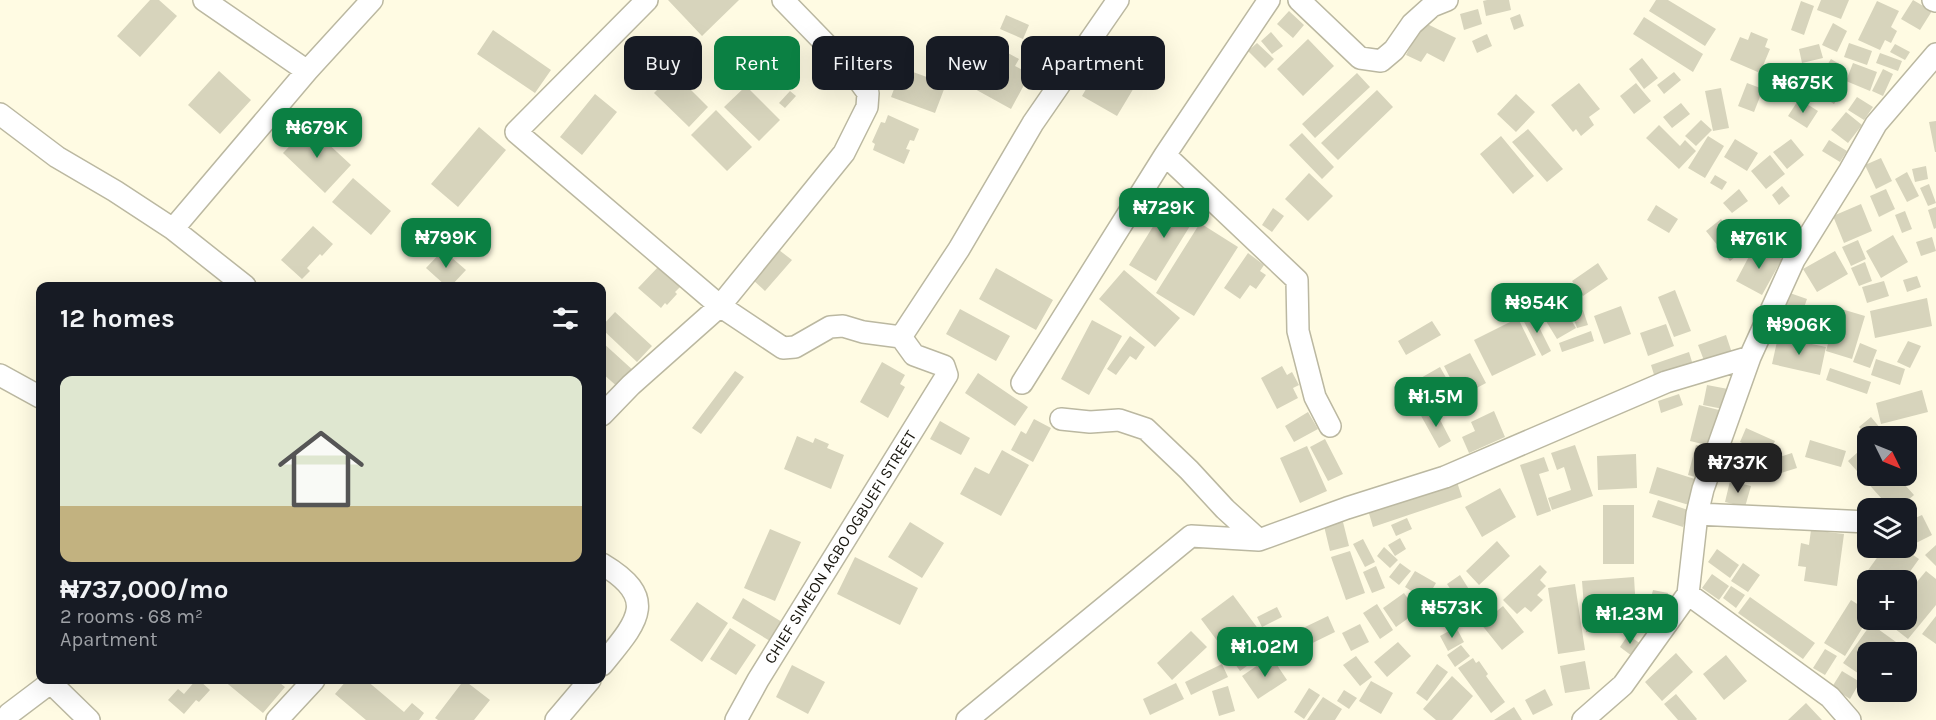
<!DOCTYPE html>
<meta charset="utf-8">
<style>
:root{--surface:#171b24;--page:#20242c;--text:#f1f3f6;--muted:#9ea1a6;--line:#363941;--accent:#0b8043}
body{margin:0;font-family:Karla,sans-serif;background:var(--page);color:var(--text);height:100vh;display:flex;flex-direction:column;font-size:22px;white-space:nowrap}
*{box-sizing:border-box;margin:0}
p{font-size:20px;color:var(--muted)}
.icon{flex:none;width:33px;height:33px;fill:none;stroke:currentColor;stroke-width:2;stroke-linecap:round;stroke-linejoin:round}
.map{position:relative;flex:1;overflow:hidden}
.sheet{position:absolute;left:36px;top:282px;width:570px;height:402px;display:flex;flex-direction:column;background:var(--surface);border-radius:12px;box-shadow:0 6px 24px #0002}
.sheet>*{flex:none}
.guide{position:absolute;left:624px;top:36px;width:570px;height:54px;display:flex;gap:12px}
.needle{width:39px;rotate:133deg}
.tools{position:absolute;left:1857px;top:426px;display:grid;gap:12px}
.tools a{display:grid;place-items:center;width:60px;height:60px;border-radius:12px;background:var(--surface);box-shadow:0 6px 24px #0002;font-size:30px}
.price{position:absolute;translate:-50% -51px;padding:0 14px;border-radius:12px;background:var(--accent);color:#fff;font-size:20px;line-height:39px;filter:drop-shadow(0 2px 3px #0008)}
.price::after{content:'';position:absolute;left:50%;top:36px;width:18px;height:14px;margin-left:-9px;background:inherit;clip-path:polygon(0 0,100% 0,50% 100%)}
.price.active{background:#222;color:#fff}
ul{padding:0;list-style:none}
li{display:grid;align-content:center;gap:12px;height:318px;padding:0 24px}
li+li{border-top:2px solid var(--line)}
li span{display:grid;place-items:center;height:186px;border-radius:12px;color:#555}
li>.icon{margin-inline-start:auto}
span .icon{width:108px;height:108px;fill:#fffc;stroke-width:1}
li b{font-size:26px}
h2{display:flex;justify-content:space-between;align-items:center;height:72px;padding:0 24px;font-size:26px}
.chip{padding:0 21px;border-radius:12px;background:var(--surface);box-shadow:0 6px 24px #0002;font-size:21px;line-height:54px}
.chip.active{background:var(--accent);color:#fff}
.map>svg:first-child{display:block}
.building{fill:#d7d4bc}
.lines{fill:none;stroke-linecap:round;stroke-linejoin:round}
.street-casing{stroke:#bbb8a1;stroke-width:24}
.street{stroke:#fff;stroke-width:21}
.labels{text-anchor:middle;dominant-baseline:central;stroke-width:6;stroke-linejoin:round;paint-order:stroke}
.street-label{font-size:16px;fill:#19170f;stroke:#fff}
</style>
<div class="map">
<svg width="1936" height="720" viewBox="0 0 1936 720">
<rect width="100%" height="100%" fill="#fffbe3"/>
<!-- building -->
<path class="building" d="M150,0h9l18,16 -37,41 -23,-21z
M668,0h71l-37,36z
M1487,0h22l2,10 -25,6 -3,-15z
M1656,0h12l48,29 -11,17 -56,-35z
M1821,0h28l-8,19 -24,-9z
M1913,0l19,11 -12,19 -19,-11z
M1801,1l13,5 -10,29 -13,-5z
M1877,1l22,10 -8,16 6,4 -6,12 -6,-3 -5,10 -22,-10z
M1478,9l4,15 -18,6 -4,-16z
M1289,11l15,14 -11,13 -16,-14z
M1520,14l4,12 -10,4 -4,-12z
M1006,15l23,10 -6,14 -23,-10z
M1644,17l59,37 -10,18 -60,-38z
M1423,22l33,16 -12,24 -17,-9 -6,9 -15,-7z
M1833,23l14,8 -10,21 -15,-7z
M493,30l58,40 -16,23 -58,-39z
M1271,32l12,14 -11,8 -11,-13z
M1751,32l17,7 -3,8 5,2 -10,24 -30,-13 10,-23 8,3z
M1487,34l5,12 -15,7 -5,-12z
M1308,39l26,27 -31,30 -26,-27z
M1257,43l17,16 -9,9 -17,-17z
M1849,43l23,8 -5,14 -23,-8z
M1819,44l4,14 -21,5 -3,-14z
M1895,44l15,8 -5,8 -15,-8z
M997,47l22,12 -4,7 15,8 -19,35 -47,-26 16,-31 12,6z
M1880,53l22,8 -4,10 -22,-8z
M1106,55l35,21 -24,40 -35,-20z
M1642,58l16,20 -14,11 -15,-20z
M1831,59l10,6 -7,11 -10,-6z
M1853,63l24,9 -7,19 -24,-10z
M902,68l44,16 -11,29 -44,-16z
M1883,69l10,5 -10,22 -11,-5z
M1814,70l30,19 -10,15 -29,-19z
M219,71l32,29 -31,34 -32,-29z
M1674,72l7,8 -17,14 -7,-9z
M674,73l34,34 -19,20 -35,-34z
M1357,73l13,14 -55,51 -13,-14z
M1579,83l21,26 -11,8 5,8 -13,11 -5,-7 -3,3 -22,-27z
M1636,83l15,18 -17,13 -14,-18z
M1747,83l16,6 -9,23 -16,-6z
M746,86l34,34 -21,21 -35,-34z
M1721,88l8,40 -16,3 -8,-40z
M1377,90l16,17 -55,53 -17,-17z
M790,91l6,5 -11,12 -6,-5z
M595,94l22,18 -35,43 -22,-18z
M1516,94l19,18 -19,20 -19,-18z
M1857,97l16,10 -9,13 -16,-10z
M1799,99l19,12 -11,17 -19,-12z
M1681,103l9,11 -18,14 -9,-11z
M716,110l36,37 -25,24 -36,-36z
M1846,112l16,13 -14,18 -17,-13z
M888,115l31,14 -5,12 -4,-1 -4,9 4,1 -6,14 -31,-14 2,-6 -3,-2 9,-20 4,1z
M1701,120l11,10 -16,16 -11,-10z
M1936,121v31h-1l-6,-30z
M1659,125l21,21 5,-6 11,11 -17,18 -33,-31z
M309,126l42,39 -26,28 -42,-40z
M479,127l27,23 -48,57 -27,-23z
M1528,129l35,40 -16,13 -35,-40z
M1302,133l32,34 -12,12 -33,-34z
M1501,136l33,40 -21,18 -33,-40z
M1708,136l16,10 -19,32 -17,-10z
M1735,139l23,14 -11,18 -23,-14z
M1791,139l13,16 -17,14 -14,-17z
M1829,140l18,11 -7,11 -18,-11z
M1770,155l15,19 -19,15 -15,-18z
M1881,158l11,23 -16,8 -11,-24z
M1926,166l2,13 -13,3 -3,-13z
M1907,172l12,24 -12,6 -12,-23z
M1309,173l24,23 -25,25 -23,-22z
M1715,175l12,7 -5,8 -12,-7z
M353,178l38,33 -20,24 -39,-33z
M1929,184l7,19 -8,3 -8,-18z
M1782,186l8,10 -11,9 -7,-10z
M1739,189l9,12 -16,12 -9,-10z
M1886,189l9,20 -16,8 -9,-21z
M1172,196l26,17 -42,68 -27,-16z
M1861,204l11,27 -28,12 -11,-27z
M1656,205l22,14 -9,14 -22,-13z
M1936,207v21l-2,1 -6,-19z
M1273,208l11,8 -12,16 -10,-7z
M1905,211l7,18 -10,4 -7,-18z
M1721,219l24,30 -15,12 -24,-30z
M1200,223l38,24 -44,69 -38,-23z
M313,226l20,18 -11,12 -2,-2 -13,14 3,3 -8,8 -21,-19z
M1893,235l15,27 -27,16 -15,-27z
M1932,237l4,14 -15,5 -5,-14z
M1858,240l8,19 -15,7 -9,-19z
M1755,245l27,14 -20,36 -26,-14z
M443,250l23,20 -15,16h-5l-20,-18z
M779,250l13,10 -27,31 -12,-11z
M1835,251l13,23 -31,18 -14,-23z
M1248,253l16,12 -4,6 6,4 -10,14 -6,-4 -10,14 -16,-11z
M1865,262l7,19 -13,5 -8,-18z
M1598,263l10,16 -25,17 -11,-15z
M660,265l22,20 -7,7 2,2 -10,11 -2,-2 -4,5 -23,-20z
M996,268l57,32 -17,30 -57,-31z
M1124,270l56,48 -25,29 -56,-48z
M1917,276l4,11 -14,5 -4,-12z
M1884,281l5,15 -22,7 -5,-16z
M1675,290l16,41 -17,6 -16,-40z
M1787,292l20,7 -14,40 -20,-7z
M1557,297l19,31 -19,11 -19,-31z
M1927,298l5,28 -57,12 -5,-27z
M1621,306l10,28 -27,10 -10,-28z
M1838,308l27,8 -13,43 -26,-8z
M960,309l50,27 -14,25 -50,-27z
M1583,310l5,15 -11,3 -5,-14z
M615,312l37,34 -15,16 -35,-33v-3z
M1532,313l19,38 -9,5 -20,-38z
M1518,318l18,37 -44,21 -18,-36z
M1092,320l30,16 -33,59 -28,-16z
M1432,321l9,14 -35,20 -8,-14z
M1666,324l8,22 -26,10 -8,-23z
M1591,331l3,10 -32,11 -3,-9z
M1726,335l6,18 -27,10 -7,-18z
M1130,336l15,11 -9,13 -6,-4 -14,19 -9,-6z
M1778,337l48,10 -6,28 -48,-11z
M1908,341l13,5 -11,22 -13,-6z
M602,342l33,30 -15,17 -18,-16z
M1860,343l17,7 -7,18 -17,-6z
M1689,352l4,13 -38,13 -4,-13z
M1470,353l16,30 -26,14 -16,-31z
M1876,359l29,10 -5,16 -29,-10z
M882,362l23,13 -5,9 5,3 -17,31 -28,-16z
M1282,366l5,9 5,-3 7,13 -6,3 5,10 -21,11 -16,-31z
M1440,367l17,30 -22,12 -16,-30z
M1830,368l41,14 -4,12 -41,-14z
M735,371l9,6 -43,57 -9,-6z
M978,373l50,34 -13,19 -50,-33z
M1707,385l21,4 -5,20 -20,-4z
M1922,390l6,22 -47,12 -5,-21z
M1679,394l4,11 -22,8 -3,-12z
M1699,405l20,5 -8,36 -21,-5z
M1434,408l17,33 -12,7 -19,-34z
M1494,411l11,26 -36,16 -7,-16 13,-6 -4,-9z
M1308,412l10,17 -24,13 -9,-16z
M1871,417l15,18 -1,1h-18l-8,-9z
M1034,419l17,9 -18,34 -22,-12 10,-19 5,3z
M940,421l30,17 -9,17 -31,-16z
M1746,428l29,13 -7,14 -28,-13z
M797,436l16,7 2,-5 14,6 -2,4 17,7 -13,34 -47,-20z
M1325,439l18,35 -15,7 -18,-34z
M1810,440l36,11 -5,16 -36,-10z
M1868,443v33h29l17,19 -15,13h-9l-42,-47z
M1575,445l18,51 -41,14 -4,-12 23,-8 -7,-23 -7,3 -6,-17z
M1696,445l15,4 -8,30 -15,-4z
M1307,446l20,45 -27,12 -20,-45z
M1002,450l27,15 -28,51 -41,-22 15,-27 14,7z
M1792,453l5,15 -16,5 -5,-15z
M1636,454l1,34 -39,2 -1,-34z
M1544,457l5,14 -10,3 12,37 -14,5 -17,-51z
M1657,467l41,13 -9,25 -40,-12z
M1456,479l6,18 -89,30 -5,-17z
M1730,481l21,5 -6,21 -20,-5z
M1500,488l16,29 -34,20 -17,-30z
M1658,500l30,10 -5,17 -31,-10z
M1603,505h31v59h-31z
M1922,515l10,20 -20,10 -6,-10v-13z
M1407,518l5,11 -16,7 -5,-11z
M910,522l34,21 -22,35 -34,-21z
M1343,522l6,24 -19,5 -6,-25z
M770,529l31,13 -26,59 -31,-13z
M1811,530l33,4 -7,52 -33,-5 2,-14 -8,-1 3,-23 8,2z
M1400,538l6,11 -11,7 -7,-11z
M1363,539l12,23 -10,5 -12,-23z
M1497,541l13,15 -31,29 -13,-14z
M1936,545v21l-11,-11z
M1384,547l14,13 -8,8 -13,-12z
M1884,548h19l16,11 -15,21h-36v5l-7,-5z
M1717,549l22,16 -9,13 -22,-16z
M1350,551l15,42 -19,7 -15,-43z
M855,557l63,31 -18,37 -63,-31z
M1400,563l11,8 -12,14 -10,-8z
M1743,563l17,12 -12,17 -17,-11z
M1540,565l7,7 -7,8 6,6 -9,9 6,5 -12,12 -6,-5 -8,7 -14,-14z
M1376,566l9,22 -13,5 -9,-21z
M1415,571l21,12 -10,17 -21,-13z
M1926,571l10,8v26l-28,34 -23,-18 2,-1h19v-25z
M1712,574l17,12 -10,14 -17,-12z
M1460,575l10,16 -12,9 -11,-16z
M1634,577l3,51 -51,4 -4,-51z
M1575,584l10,66 -27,4 -10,-66z
M1731,586l14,9 -9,13 -13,-10z
M1653,590l15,3 -5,20 -15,-3z
M1404,593l13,19 -21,15 -13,-19z
M1233,595l26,35 -32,24 -26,-35z
M1446,595l12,14 -17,14 -12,-14z
M1750,597l65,46 -12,16 -65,-46z
M743,598l39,24 -12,19 -38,-23z
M1488,600l6,10 -18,10 -6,-10z
M1851,600l17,11v8l-23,37 -21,-13z
M697,602l31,21 -26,39 -32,-22z
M1377,604l16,26 -13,9 -17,-26z
M1503,606l21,26 -22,18 -21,-26z
M1277,607l5,10 -20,10 -5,-10z
M1328,616l7,16 -47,23 -8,-16z
M1936,616v28l-14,-10z
M1360,624l9,18 -18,9 -9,-18z
M1871,624l25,18 -8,10h-20v28l-25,-17z
M1456,627l8,15 -16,9 -8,-15z
M730,628l26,17 -20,30 -26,-16z
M1191,631l16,16 -35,33 -15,-17z
M1262,634l10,14 -32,23 -10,-14z
M1628,635l13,9 -9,12 -12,-9z
M1398,642l13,14 -24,21 -13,-15z
M1461,645l9,11 -15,11 -8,-12z
M1825,649l12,7 -12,19 -12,-7z
M1676,653l17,19 -31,29 -17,-19z
M1726,655l21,26 -23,19 -21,-26z
M1271,656l16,24 -29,19 -16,-23z
M1356,656l16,21 -12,9 -17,-21z
M1473,658l3,5 3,-2 9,13 -2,2 19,26 -14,11 -33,-45z
M1585,661l5,28 -25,4 -5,-27z
M1222,664l6,13 -37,18 -6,-13z
M1437,664l11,8 -21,29 -11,-8z
M792,665l33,17 -17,32 -32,-17z
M1842,671l18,11 -10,17 -18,-12z
M1452,676l21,20 -21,24h-16l-13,-11z
M196,680h3l11,10 -11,12 -3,-2 -12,14 -16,-14 10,-11 6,5z
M223,680h53l9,7 -22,26z
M347,680h19l38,32 8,-9 12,10 -5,7h-53l-31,-26z
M464,680l26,20 -16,20h-36l-3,-2z
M1371,681l22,12 -12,21 -22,-13z
M1176,683l8,16 -34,16 -7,-16z
M1868,685v7h16l-12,9 -9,-12z
M1228,686l7,25 -16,5 -7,-25z
M1309,688l11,7 -16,24 -10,-7z
M1545,689l8,16 -20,10 -8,-15z
M1344,690l13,8 -8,11 -12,-8z
M1676,694l21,25 -1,1h-18l-14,-16z
M1323,697l19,12 -7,11h-28z
M1806,703l16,17h-34z
M1514,707l8,13h-28z"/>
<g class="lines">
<defs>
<path id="street" d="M204,0l103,71
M647,0l-131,132 204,174 63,42 12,-1 35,-20 13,-1 20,6 38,5 13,18 30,11 3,9 -189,305 -22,40
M1299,0l61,58 21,3 13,-11 18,-26 20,-18 15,-6
M1933,0l3,1
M0,114l57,43 58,34 58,38 72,57
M1165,155l132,125 1,51 17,66 15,29
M173,229l134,-158 65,-71
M901,337l58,-88 74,-126 85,-123
M0,375l40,22
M1022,383l143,-228 104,-155
M602,415l29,-30 89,-79 124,-153 23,-46 1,-14 -16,-22 -69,-71
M1061,419l29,3 29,-2 27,9 43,41 36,39 34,31
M1697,514l171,8
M602,564c59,35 34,59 0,101
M1688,594l142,103 20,23
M51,683l38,37
M5,720l4,-6 45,-34
M277,720l37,-40
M556,720l34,-40
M967,720l224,-184 68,4 88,-32 98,-31 221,-95 84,-25
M1583,720l40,-35 65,-91 9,-80 6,-25 47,-132 44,-97 56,-90 26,-46 60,-70"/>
</defs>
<!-- street casing -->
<use href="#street" class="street-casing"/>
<!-- street -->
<use href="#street" class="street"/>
</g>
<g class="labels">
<!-- street labels -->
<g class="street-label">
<text transform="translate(840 547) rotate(-58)">CHIEF SIMEON AGBO OGBUEFI STREET</text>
</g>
</g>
</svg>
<div class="tools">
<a><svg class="needle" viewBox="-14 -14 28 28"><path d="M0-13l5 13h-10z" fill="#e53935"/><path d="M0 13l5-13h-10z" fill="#9ea1a6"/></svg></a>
<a><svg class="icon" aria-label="layers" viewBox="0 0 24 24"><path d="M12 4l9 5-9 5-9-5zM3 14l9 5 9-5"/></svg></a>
<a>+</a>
<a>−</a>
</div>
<b class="price" style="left:1803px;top:114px">₦675K</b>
<b class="price" style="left:317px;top:159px">₦679K</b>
<b class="price" style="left:1164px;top:239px">₦729K</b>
<b class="price" style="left:446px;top:269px">₦799K</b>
<b class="price" style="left:1759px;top:270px">₦761K</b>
<b class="price" style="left:1537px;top:334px">₦954K</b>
<b class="price" style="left:1799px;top:356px">₦906K</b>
<b class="price" style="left:1436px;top:428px">₦1.5M</b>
<b class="price active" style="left:1738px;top:494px">₦737K</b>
<b class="price" style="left:1452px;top:639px">₦573K</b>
<b class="price" style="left:1630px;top:645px">₦1.23M</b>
<b class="price" style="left:1265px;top:678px">₦1.02M</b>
<div class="guide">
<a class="chip">Buy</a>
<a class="chip active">Rent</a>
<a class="chip">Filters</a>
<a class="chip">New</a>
<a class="chip">Apartment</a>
</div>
<section class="sheet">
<h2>12 homes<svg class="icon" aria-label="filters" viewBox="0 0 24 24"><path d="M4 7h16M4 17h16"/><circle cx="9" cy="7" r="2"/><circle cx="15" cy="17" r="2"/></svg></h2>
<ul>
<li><span style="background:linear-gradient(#dfe7d0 70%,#c2b280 0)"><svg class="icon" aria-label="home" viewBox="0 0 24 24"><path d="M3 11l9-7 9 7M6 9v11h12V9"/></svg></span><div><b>₦737,000/mo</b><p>2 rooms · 68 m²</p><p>Apartment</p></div></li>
</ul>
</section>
</div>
